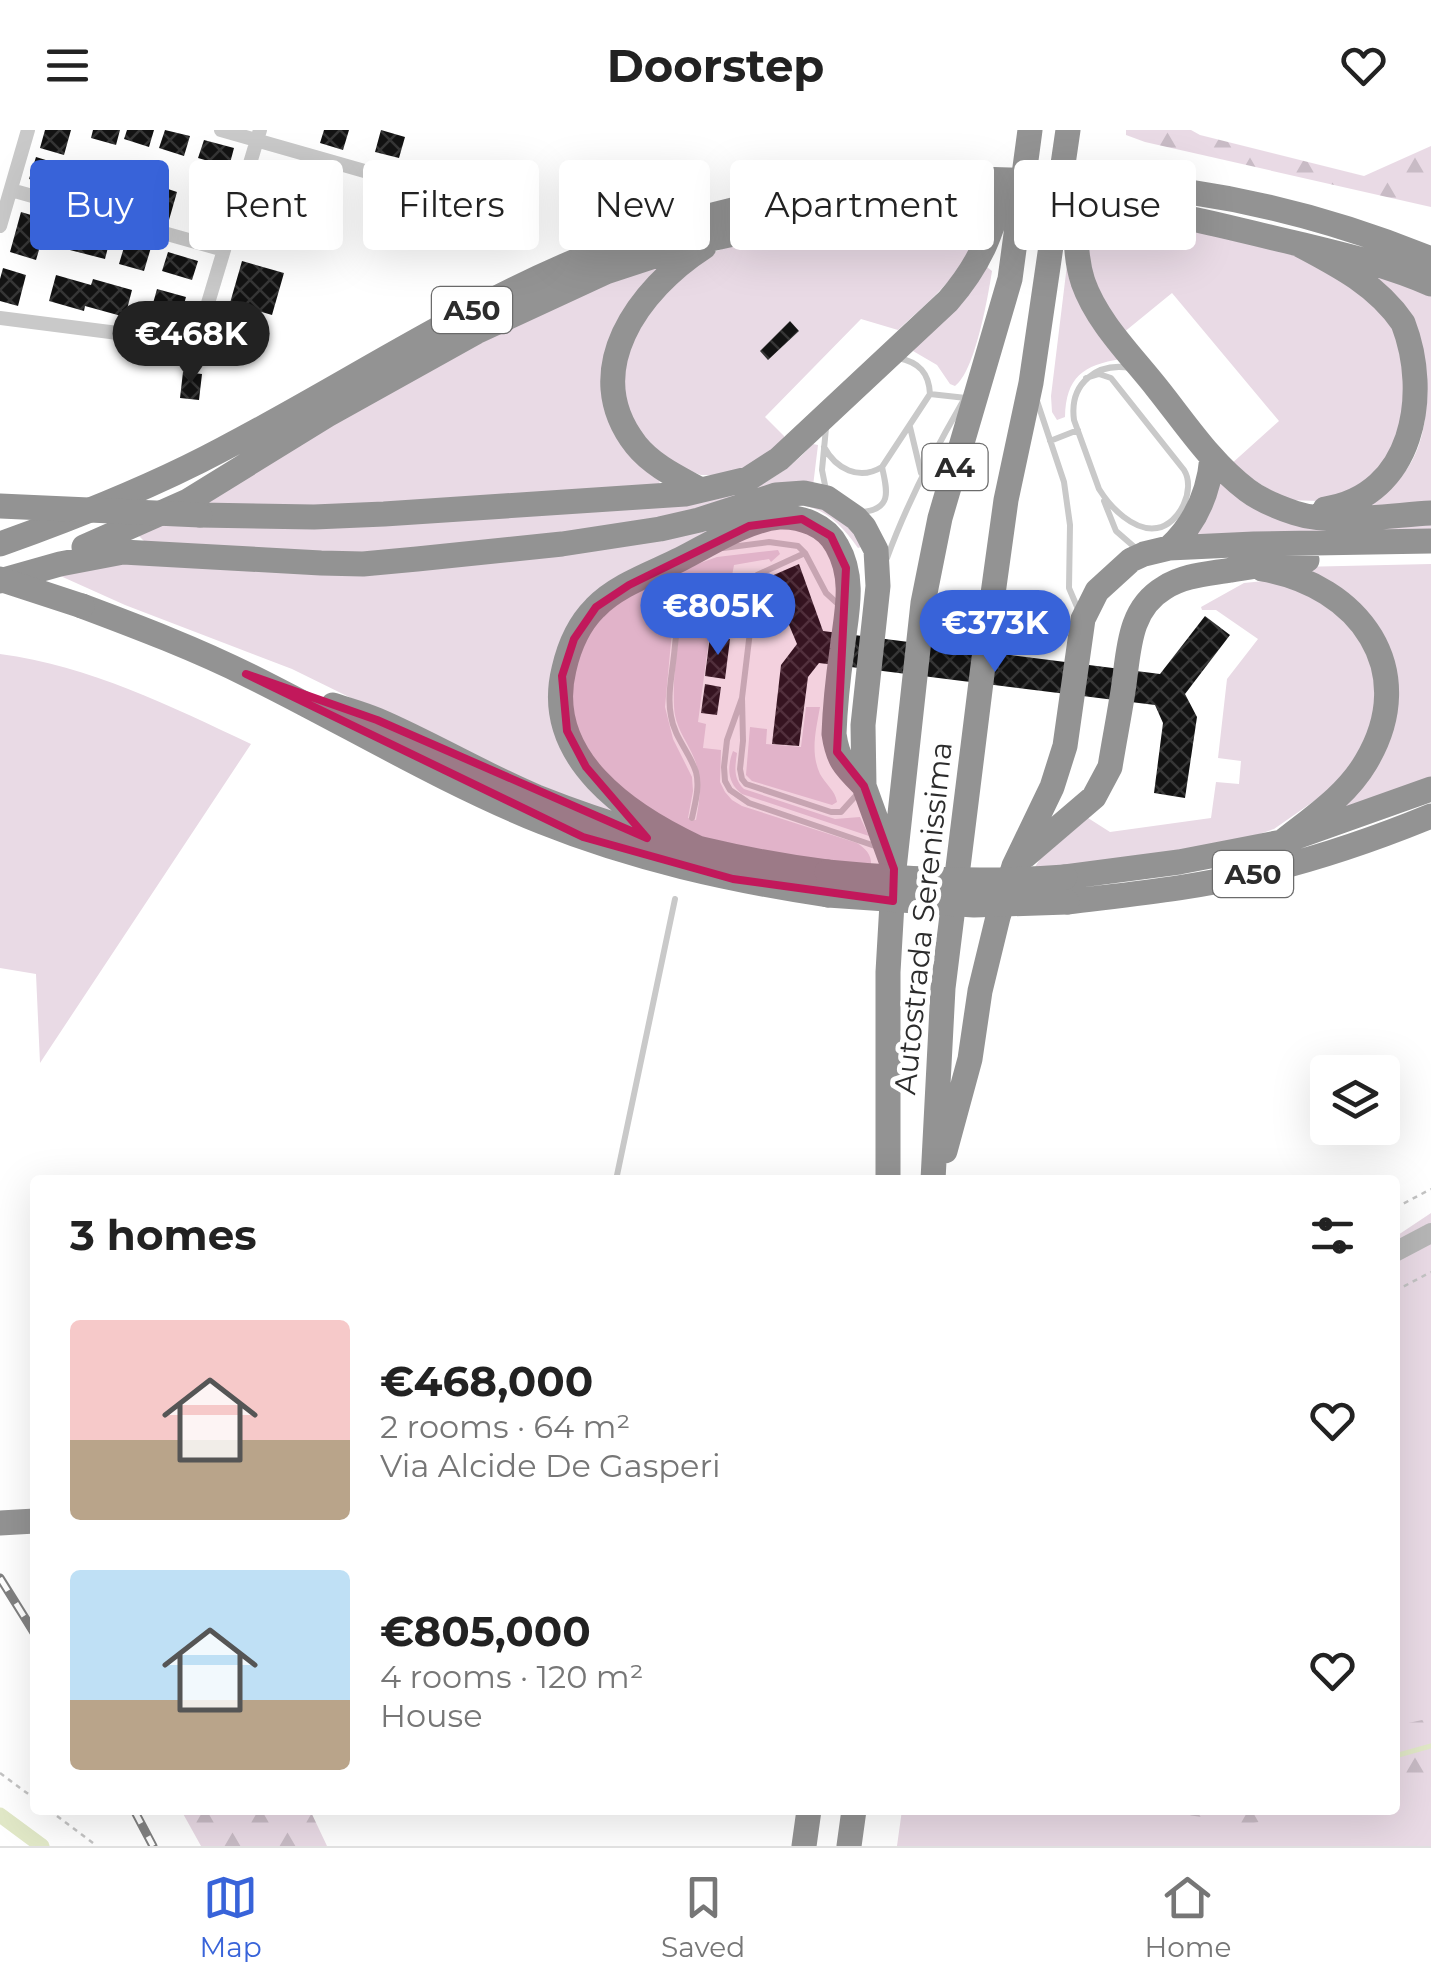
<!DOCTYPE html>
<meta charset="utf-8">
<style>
:root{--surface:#fff;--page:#f6f6f6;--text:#222;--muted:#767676;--line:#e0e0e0;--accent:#3863d9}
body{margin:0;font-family:Montserrat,sans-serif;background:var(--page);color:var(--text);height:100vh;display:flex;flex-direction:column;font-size:38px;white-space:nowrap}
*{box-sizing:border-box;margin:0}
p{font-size:32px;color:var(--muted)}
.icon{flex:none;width:55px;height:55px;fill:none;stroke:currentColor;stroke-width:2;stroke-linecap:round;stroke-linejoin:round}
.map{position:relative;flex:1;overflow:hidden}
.side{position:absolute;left:30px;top:1045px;width:1370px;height:640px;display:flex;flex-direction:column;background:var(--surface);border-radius:10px;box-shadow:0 10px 40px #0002}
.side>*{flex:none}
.top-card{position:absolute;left:30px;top:30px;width:1372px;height:90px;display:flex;gap:20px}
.buttons{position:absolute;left:1310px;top:925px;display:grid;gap:20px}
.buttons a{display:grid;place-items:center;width:90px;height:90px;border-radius:10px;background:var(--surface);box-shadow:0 10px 40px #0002;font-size:50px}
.price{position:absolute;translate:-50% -85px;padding:0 22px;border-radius:35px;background:var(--accent);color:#fff;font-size:32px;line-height:65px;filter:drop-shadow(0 2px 5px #0008)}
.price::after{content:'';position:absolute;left:50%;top:60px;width:30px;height:22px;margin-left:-15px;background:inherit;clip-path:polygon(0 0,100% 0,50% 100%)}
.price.active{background:#222;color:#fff}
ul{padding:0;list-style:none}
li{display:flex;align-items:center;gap:30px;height:250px;padding:0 40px}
li span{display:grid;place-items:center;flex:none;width:280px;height:200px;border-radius:10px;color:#555}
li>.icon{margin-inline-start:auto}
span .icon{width:120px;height:120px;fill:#fffc;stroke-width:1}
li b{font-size:42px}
h2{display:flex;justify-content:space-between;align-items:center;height:120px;padding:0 40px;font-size:42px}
.chip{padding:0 35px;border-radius:10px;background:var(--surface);box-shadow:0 10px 40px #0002;font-size:35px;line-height:90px}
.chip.active{background:var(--accent);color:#fff}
header{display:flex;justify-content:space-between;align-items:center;height:130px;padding:0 40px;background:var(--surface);font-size:45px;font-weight:700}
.dock{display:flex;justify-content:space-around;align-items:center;height:140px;border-top:2px solid var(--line);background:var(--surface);font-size:28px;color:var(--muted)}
.dock a{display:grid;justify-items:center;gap:5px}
.dock .active{color:var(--accent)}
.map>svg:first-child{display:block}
.green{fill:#e9dae5}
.forest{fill:url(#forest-firs)}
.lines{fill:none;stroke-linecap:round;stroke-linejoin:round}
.stream{stroke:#e1e8c7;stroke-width:5}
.canal{stroke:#e1e8c7;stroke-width:15}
.building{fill:url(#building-cross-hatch)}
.path{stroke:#c3c3c3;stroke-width:2.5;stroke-dasharray:5 5;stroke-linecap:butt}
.lane{stroke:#c9c9c9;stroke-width:6}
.street{stroke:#c9c9c9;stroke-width:14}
.secondary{stroke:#b6b6b6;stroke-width:20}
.highway{stroke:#939393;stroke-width:25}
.rail-casing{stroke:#818181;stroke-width:9}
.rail{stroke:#fff;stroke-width:5;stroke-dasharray:15;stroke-linecap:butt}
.highway-bridge{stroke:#939393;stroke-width:25}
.marked{fill:#c2185b;fill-opacity:0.2;stroke:#c2185b;stroke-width:8;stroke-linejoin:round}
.labels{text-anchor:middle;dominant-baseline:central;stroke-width:10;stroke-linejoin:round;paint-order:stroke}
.shield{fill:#fff;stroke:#6b6b6b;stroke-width:2.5}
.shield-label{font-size:28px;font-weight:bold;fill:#2c2c2c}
.street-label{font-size:30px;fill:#2c2c2c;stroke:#fff}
</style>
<header><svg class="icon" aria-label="menu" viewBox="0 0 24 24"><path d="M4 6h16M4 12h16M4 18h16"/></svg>Doorstep<svg class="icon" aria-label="heart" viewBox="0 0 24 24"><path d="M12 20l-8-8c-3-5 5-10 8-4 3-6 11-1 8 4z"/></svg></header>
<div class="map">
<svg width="1431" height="1716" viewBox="0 0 1431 1716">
<defs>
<pattern id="forest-firs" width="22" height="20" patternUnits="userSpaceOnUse" patternTransform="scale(2.5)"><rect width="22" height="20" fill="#e9dae5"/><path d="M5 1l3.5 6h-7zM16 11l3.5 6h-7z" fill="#c8bbc5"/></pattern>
<pattern id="building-cross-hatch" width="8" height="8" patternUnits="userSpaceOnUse" patternTransform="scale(2.5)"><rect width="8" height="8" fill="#131313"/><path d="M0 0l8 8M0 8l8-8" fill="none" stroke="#363636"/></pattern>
</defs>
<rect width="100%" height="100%" fill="#fff"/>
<!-- green -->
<path class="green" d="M984,80c-14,59 -44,81 -86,120l-37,-11 -96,98 19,19 1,5 -35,25 -33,9h-16l-33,-12 -38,-40 -10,-55 23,-56 69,-59 25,-10 72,-19z
M1083,82l58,4 169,43 63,43 28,37 11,86 -45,59 -49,17 -32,-1 -56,-35 49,-44 -107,-128 -49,40 -30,-44z
M671,127l-66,107 55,115 -1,7 -356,24 -104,-6 85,-52 245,-138z
M1067,135l54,94c-38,6 -55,18 -56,58l-8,3 -5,-8 -1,-16z
M987,137l5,4c-4,26 -17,101 -37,115l-5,-2 -13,-19 -24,-14z
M1363,139l68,24v212l-71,4c16,-12 35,-23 47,-40 23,-32 24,-90 12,-125 -16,-26 -37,-50 -56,-75z
M813,314l5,1 -5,41 -102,24 -220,34 -178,11 -168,-13 -6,-6 1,-4 29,-10 566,-27c32,-11 55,-26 78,-51z
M1221,351l22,16 188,22v15l-240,6z
M819,373l36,28 6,16 -3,1c-16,-22 -31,-40 -60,-43l-174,75 -71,104 65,125 -4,7 -155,-65 -167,-82 -167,-64 -69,-31 63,-15 158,12 483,-64z
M778,420l2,4 -9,8 -2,-3 -35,6 -3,16c-32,3 -48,5 -58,39l-8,87 8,32 19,38 1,14 -5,27 8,2c4,-21 7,-41 -2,-62 -6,-15 -16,-27 -19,-43 -4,-21 2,-102 17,-116 9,-10 25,-8 37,-8l-5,41 -14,-1 -12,91 8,2 -3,24 18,2 -1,32 5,10 7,8 10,6 115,37c9,6 15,12 14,23l-149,-19 -62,-27 -65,-56 -24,-48 1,-50 19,-39 35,-32 66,-29 25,-9z
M1431,434v218l-105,39 33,-36 32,-118 -93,-100z
M1264,451l39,9 56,41 18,49 -4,49 -36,56 -63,44 -44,15 -197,26 7,-11 48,-41 22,14 101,-14 5,-36 23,2 2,-23 -23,-3 9,-79 31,-40 -42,-29h-14l-1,-3 43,-24z
M0,524c90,12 170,52 251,90l-211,319 -4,-89 -36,-6z
M806,577h14c-4,23 -10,45 0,67 6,11 15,16 17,28l-5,3 -80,-24 -6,-6 4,-48 17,2 -1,15 35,3z
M733,621l4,2c-2,14 -4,26 7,36l91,30 25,-2 9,19 -127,-42c-15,-11 -15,-27 -9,-43z
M1431,1083v633h-534l5,-36h493v-573z"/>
<!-- forest -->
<path class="forest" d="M1126,0h65l9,5 164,41 67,-30v61l-286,-65 -19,-7z
M1431,1588v70l-36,8v-70z
M181,1680h129l17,36h-126z
M1155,1680h173l-80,14z"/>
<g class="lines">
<!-- stream -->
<path class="stream" d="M1395,1626l36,-10"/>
<!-- canal -->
<path class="canal" d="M0,1685l42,31"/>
</g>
<!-- building -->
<path class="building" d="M45,0h26l-7,25 -24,-7z
M93,0h27l-4,15 -25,-7z
M127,0h27l-5,17 -25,-8z
M165,0l25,6 -6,20 -25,-8z
M324,0h25l-6,20 -23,-7z
M381,0l24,7 -6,21 -24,-6z
M204,10l30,8 -5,19 -31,-9z
M36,27l36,11 -7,22 -36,-11z
M83,34l24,7 -8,26 -24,-6z
M204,40l26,8 -7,25 -26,-8z
M280,40l33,8 -2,6 20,5 -4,15 -38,-10 -2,11 23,6 -6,21 -24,-6 2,-9 -21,-5 5,-20 7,2z
M121,44l24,7 -9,30 -24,-7z
M153,54l24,8 -8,28 -24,-8z
M199,74l22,7 -8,23 -21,-8z
M21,82l27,8 -12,40 -26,-8z
M69,91l43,11 -7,27 -43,-11z
M127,107l25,7 -8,27 -25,-7z
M168,122l30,9 -6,19 -30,-9z
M242,131l42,12 -12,42 -42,-12z
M3,138l23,7 -8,31 -18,-5v-22z
M56,145l35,10 2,-6 39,11 -7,27 -40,-11 -1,5 -35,-10z
M157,159l29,8 -7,25 -29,-8z
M790,191l9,10 -31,29 -8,-9z
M183,242l19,2 -3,26 -19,-2z
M799,434l24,67 337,43 45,-58 25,19 -45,59 12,23 -12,81 -31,-5 9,-70 -8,-18 -336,-42 -11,14 -9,69 -27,-2 9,-79 16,-21 -28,-67z
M710,506l20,3 -5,40 -20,-3z
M705,554l16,3 -4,28 -16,-2z"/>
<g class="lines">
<!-- path -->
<path class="path" d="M1395,1078l36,-19
M1395,1161l36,-19
M0,1643l35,26
M49,1680l48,36"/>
<!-- lane -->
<path class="lane" d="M1086,248l13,-4 12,4 73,92c12,19 -4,54 -27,58 -23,4 -47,-21 -58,-39
M930,264l36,4 3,-5
M1036,268l28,84 6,43 -1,63 9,21
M910,297l11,46
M1050,311l28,-11
M824,317c12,22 35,34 58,20
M1099,359l-25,-69c-5,-37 23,-58 57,-52
M826,360l-4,-20 4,-42
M1104,371l12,30 23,20
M862,382c31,-3 25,-22 20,-45l48,-73c-1,-21 -11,-32 -32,-36
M723,418l46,-6 29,4 7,7 21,40 12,11
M887,428c20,-55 46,-105 75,-155
M755,460l2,-15 48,-22
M860,661l-19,21h-10l-85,-28 -4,-5 -2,-10 3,-28 -1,-43 -15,42 -3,27 1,14 5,9 19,13 129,44
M692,688c3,-15 8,-31 4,-46 -6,-19 -22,-35 -25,-56 -4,-19 1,-42 3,-61 6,-65 15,-74 81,-65l-13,108
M616,1050l59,-281"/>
<!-- street -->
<path class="street" d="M221,0l182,52
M11,60l213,60
M0,96l28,-96
M0,188l196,25 64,-213"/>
<!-- secondary -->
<path class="secondary" d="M1395,1122l36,-19"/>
<!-- highway -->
<path class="highway" d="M1106,53c110,7 222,34 325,76
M1078,54c-2,33 -5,67 5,98 14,40 48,73 74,106 28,35 54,75 90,102 13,10 33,18 48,23 36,12 97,2 136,0
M1103,76c68,4 130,23 196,38 45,11 89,21 132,40
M1298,114c40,21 79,41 105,79 28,72 10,173 -78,186
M699,359c-22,-12 -47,-24 -63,-44 -58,-74 3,-156 68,-198
M200,385l114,2 70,-3 301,-20 63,-15 31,-20 169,-158c34,-39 44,-69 57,-118
M0,414c76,-27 152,-57 223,-95 119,-62 231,-137 355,-189 93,-38 193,-63 293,-75 35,-4 71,-4 106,-6
M84,417l104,-46 139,-86 149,-83 130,-60 91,-30 72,-16 120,-19 86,-4
M1169,418c26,-24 40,-56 43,-91
M1262,439c97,16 159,101 104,193 -20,34 -54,56 -84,80
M0,451l60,-17 63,-12 198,11 42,1 54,-5 145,-15 98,-15 39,-9 77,-25 28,-2 23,5 29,20 8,9 12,23 2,36 -15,139 1,61 30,83
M82,476c56,21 114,43 168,70 97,48 191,105 292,146 92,37 188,58 286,73
M333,575c15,5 30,9 44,15 54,23 105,54 160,77 93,37 191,62 290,75
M698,718c-69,-32 -156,-90 -134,-179 5,-22 15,-45 31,-61 22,-23 58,-35 86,-49 28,-14 66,-39 98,-42 22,-1 47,8 58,29 19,33 9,69 5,104 -4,28 -7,56 -8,84 4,27 11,33 30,52
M1025,726l69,-59 16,-30c4,-25 9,-50 13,-76 6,-37 4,-81 41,-103 20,-13 44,-14 67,-18 26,-3 50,-10 76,-10
M1065,747l114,-15 103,-20 149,-53
M1067,772c64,-8 127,-14 190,-29 59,-14 118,-34 174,-57
M945,1021l25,-92 10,-68 18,-74 16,-51 38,-79 13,-41 18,-127 14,-28 34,-31 13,-6 25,-6 85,-4 177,-3
M888,1050v-208l6,-103 29,-266 17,-85 70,-239 20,-149
M933,1050l10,-192 40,-322 23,-166 25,-117 37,-253
M0,1393l35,-2
M804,1716l5,-36
M849,1716l5,-36"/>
<defs>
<path id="rail" d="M0,1448l35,56
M134,1680l19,36"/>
</defs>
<!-- rail casing -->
<use href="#rail" class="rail-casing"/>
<!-- rail -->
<use href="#rail" class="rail"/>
<!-- highway-bridge -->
<path class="highway-bridge" d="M977,49l129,4
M975,73l64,-1 64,4
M0,376l200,9
M0,449l82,27
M827,742c80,8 159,11 238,5
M828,765l146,10 93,-3"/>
</g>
<!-- marked area -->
<path class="marked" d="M802,389l29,17 15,32 -9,184 27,34 30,83 -1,32 -160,-22 -150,-42 -337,-163 131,46 270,118 -61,-71 -19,-36 -5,-55 12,-37 22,-32 33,-22 120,-59z"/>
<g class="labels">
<!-- shield labels -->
<g class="shield">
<rect x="432" y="157" width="80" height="46" rx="8"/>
<rect x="922.5" y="314" width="65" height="46" rx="8"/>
<rect x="1213" y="721" width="80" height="46" rx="8"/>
</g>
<g class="shield-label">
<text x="472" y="180">A50</text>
<text x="955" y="337">A4</text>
<text x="1253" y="744">A50</text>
</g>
<!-- street labels -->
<g class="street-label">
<text transform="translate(923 788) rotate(-84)">Autostrada Serenissima</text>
</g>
</g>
</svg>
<div class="buttons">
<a><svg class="icon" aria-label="layers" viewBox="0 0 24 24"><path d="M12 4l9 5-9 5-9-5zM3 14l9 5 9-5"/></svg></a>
</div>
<b class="price active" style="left:191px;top:256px">€468K</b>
<b class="price" style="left:718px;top:528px">€805K</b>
<b class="price" style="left:995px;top:545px">€373K</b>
<div class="top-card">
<a class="chip active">Buy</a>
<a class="chip">Rent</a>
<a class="chip">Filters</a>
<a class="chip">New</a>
<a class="chip">Apartment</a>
<a class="chip">House</a>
</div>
<section class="side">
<h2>3 homes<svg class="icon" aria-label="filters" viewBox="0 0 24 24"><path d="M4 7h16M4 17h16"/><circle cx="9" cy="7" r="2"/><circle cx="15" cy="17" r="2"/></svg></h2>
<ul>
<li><span style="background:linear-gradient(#f6c9c9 60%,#b9a48a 0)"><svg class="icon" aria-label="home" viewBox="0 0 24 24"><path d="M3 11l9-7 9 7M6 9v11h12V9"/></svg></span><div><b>€468,000</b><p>2 rooms · 64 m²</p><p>Via Alcide De Gasperi</p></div><svg class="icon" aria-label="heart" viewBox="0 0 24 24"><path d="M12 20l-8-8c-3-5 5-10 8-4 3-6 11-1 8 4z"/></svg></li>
<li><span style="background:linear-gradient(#bfe0f5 65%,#b9a48a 0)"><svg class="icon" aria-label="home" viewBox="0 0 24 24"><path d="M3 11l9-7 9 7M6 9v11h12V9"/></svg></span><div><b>€805,000</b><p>4 rooms · 120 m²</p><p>House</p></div><svg class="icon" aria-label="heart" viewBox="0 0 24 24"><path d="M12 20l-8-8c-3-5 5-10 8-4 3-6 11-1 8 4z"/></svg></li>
</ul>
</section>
</div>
<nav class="dock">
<a class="active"><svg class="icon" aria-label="map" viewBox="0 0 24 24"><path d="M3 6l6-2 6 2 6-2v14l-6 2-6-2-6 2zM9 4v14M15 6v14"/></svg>Map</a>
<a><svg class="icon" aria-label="saved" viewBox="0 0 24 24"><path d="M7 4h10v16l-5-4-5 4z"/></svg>Saved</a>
<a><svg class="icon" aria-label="home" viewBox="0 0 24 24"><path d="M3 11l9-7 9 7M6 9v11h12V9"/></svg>Home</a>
</nav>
